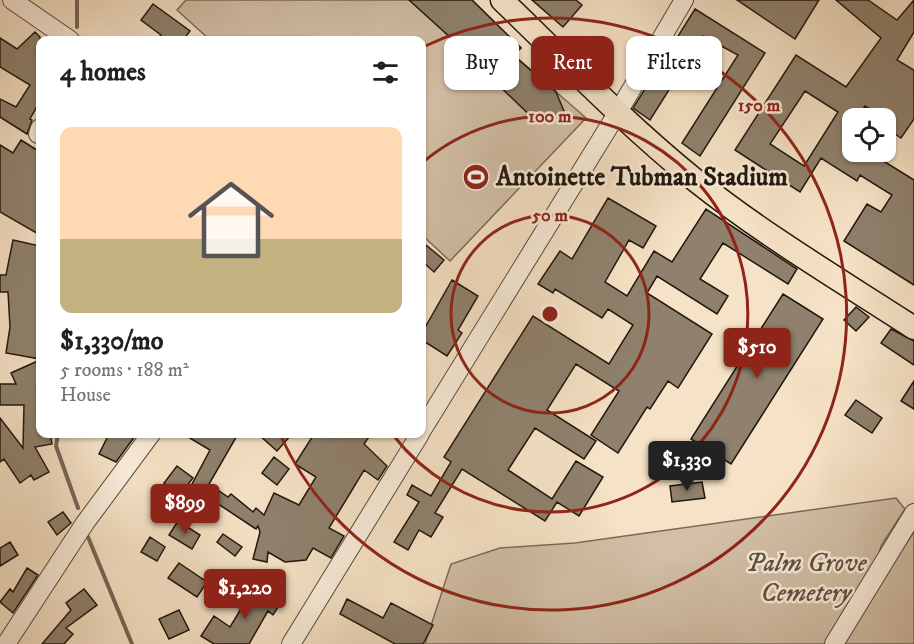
<!DOCTYPE html>
<meta charset="utf-8">
<style>
:root{--surface:#fff;--page:#f2f2f2;--text:#202124;--muted:#757577;--line:#e0e0e0;--accent:#8f2418}
body{margin:0;font-family:"IM FELL DW Pica",serif;background:var(--page);color:var(--text);height:100vh;display:flex;flex-direction:column;font-size:22px;white-space:nowrap}
*{box-sizing:border-box;margin:0}
p{font-size:20px;color:var(--muted)}
.icon{flex:none;width:33px;height:33px;fill:none;stroke:currentColor;stroke-width:2;stroke-linecap:round;stroke-linejoin:round}
.map{position:relative;flex:1;overflow:hidden}
.drawer{position:absolute;left:36px;top:36px;width:390px;height:402px;display:flex;flex-direction:column;background:var(--surface);border-radius:12px;box-shadow:0 2px 4px #0004}
.drawer>*{flex:none}
.hud{position:absolute;left:444px;top:36px;width:380px;height:54px;display:flex;gap:12px}
.buttons{position:absolute;left:842px;top:108px;display:grid;gap:12px}
.buttons a{display:grid;place-items:center;width:54px;height:54px;border-radius:12px;background:var(--surface);box-shadow:0 2px 4px #0004;font-size:30px}
.price{position:absolute;translate:-50% -51px;padding:0 14px;border-radius:6px;background:var(--accent);color:#fff;font-size:20px;line-height:39px;filter:drop-shadow(0 2px 3px #0008)}
.price::after{content:'';position:absolute;left:50%;top:36px;width:18px;height:14px;margin-left:-9px;background:inherit;clip-path:polygon(0 0,100% 0,50% 100%)}
.price.on{background:#222;color:#fff}
ul{padding:0;list-style:none}
li{display:grid;align-content:center;gap:12px;height:318px;padding:0 24px}
li+li{border-top:2px solid var(--line)}
li span{display:grid;place-items:center;height:186px;border-radius:12px;color:#555}
li>.icon{margin-inline-start:auto}
span .icon{width:108px;height:108px;fill:#fffc;stroke-width:1}
li b{font-size:26px}
h2{display:flex;justify-content:space-between;align-items:center;height:72px;padding:0 24px;font-size:26px}
.pill{padding:0 21px;border-radius:12px;background:var(--surface);box-shadow:0 2px 4px #0004;font-size:21px;line-height:54px}
.pill.on{background:var(--accent);color:#fff}
.map>svg:first-child{display:block}
.green{fill:#d2bfa6;stroke:#796b59;stroke-width:1.5}
.lines{fill:none;stroke-linecap:round;stroke-linejoin:round}
.stream{stroke:#756756;stroke-width:4}
.building{fill:#8f816d;stroke:#20170c;stroke-width:1.5;fill-rule:evenodd}
.minor-casing{stroke:#564a3a;stroke-width:20}
.major-casing{stroke:#20170c;stroke-width:25}
.minor{stroke:#f9ecda;stroke-width:18}
.major{stroke:#f6e2c6;stroke-width:22}
.ring{fill:none;stroke:#8f2418;stroke-width:3}
.labels{text-anchor:middle;dominant-baseline:central;stroke-width:5;stroke-linejoin:round;paint-order:stroke}
.poi-label{font-size:26px;font-weight:bold;fill:#20170c;stroke:#f9ecda;text-anchor:start}
.park-label{font-size:26px;font-style:italic;fill:#5e5242;stroke:#f9ecda}
.centre{fill:#8f2418;stroke:#f9ecda;stroke-width:3}
.ring-label{font-size:18px;text-anchor:middle;font-weight:bold;fill:#8f2418;stroke:#f9ecda;stroke-width:5;stroke-linejoin:round;paint-order:stroke}
</style>
<div class="map">
<svg width="914" height="644" viewBox="0 0 914 644">
<rect width="100%" height="100%" fill="#f6e2c6"/>
<filter id="stains"><feTurbulence type="fractalNoise" baseFrequency=".00333" numOctaves="4"/><feColorMatrix values="0 0 0 0 .2 0 0 0 0 .09 0 0 0 0 .02 0 0 0 .5 -.17"/></filter>
<radialGradient id="worn" r=".72"><stop offset=".6" stop-color="#630" stop-opacity="0"/><stop offset="1" stop-color="#630" stop-opacity=".3"/></radialGradient>
<!-- green -->
<path class="green" d="M186,0h286l49,48 -7,7 72,63 -136,143 -28,-26v-195h-212l-33,-30z
M896,498l9,11 -24,37 -8,31 7,5 34,-50v112h-489l26,-80 49,-16 75,-5z"/>
<g class="lines">
<!-- stream -->
<path class="stream" d="M77,0v27
M58,434l-2,12 22,62
M88,537l44,107"/>
</g>
<!-- building -->
<path class="building" d="M409,0h63l49,48 -8,7 43,37 8,19 -26,12 -45,-43 2,-2z
M532,0h44l6,5 -19,22z
M737,0h82l-24,39z
M836,0h32l29,20 17,-20v32l-17,28 17,10v49l-13,19 -16,-11v-9l-20,-12 -9,12h-4v34h17l45,28v105l-70,-44 23,-37 14,8 11,-17 -32,-20 -3,6 -36,-23 -21,34 -65,-42 61,-95 50,32 35,-49zM805,91l33,21 -34,54 -34,-22z
M153,4l37,27 -7,9h-27l5,-5 -20,-15z
M695,9l70,44 -65,103 -18,-13 56,-88 -35,-19 -53,84 -17,-12z
M35,32l5,5v64l-10,18 2,1 -5,14 -27,-17v-18l16,8 14,-22 -30,-18v-29l17,11z
M21,140l19,12v83l-40,-23v-67l13,8z
M608,198l48,28 -13,22 -14,-8 -24,42 22,14 27,-45 18,11 34,-53 91,60 -9,15 -65,-41 -23,36 28,17 -11,18 -60,-38 -10,17 65,41 -34,54 -10,-7 -18,28 -3,-2 -29,46 -27,-18 28,-44 -43,-27 -29,46 49,31 -12,18 -49,-31 -27,42 44,29 24,-38 27,16 -24,39 -22,-14 -12,19 -83,-52 -27,44 8,4 -12,20 -12,-7 -11,20 -14,-8 25,-40 -12,-7 5,-10 19,11 20,-34 -7,-5 89,-141 76,48 24,-39 -25,-16 -6,9 -47,-29 -2,4 -15,-9 22,-33 12,8z
M13,240l27,6v113l-34,-6 4,-26 -2,-35h-8v-17h6z
M426,245l18,15 -10,12 -12,-11v-11z
M452,280l26,16 -20,34 4,3 -15,23 -25,-16v-7z
M783,294l40,25 -92,145 -40,-25z
M856,307l13,10 -13,14 -12,-11z
M891,329l23,12v24l-33,-22z
M40,360v74h10l2,10 -17,3 14,25 -15,8 -3,-5 -11,8 -16,-24 -4,3v-44l23,30 1,-43h-24v-21h16l-5,-11z
M914,381v28l-13,-8z
M856,400l26,18 -10,15 -27,-18z
M109,434h21l5,2 -19,26 -17,-8z
M183,434h55l-29,50 19,13 3,-3 22,18 3,-4 8,7 10,-22 25,12 17,-28 -21,-13 19,-30h57l-7,10 23,22 -9,14 -14,-10 -15,25 -20,33 15,8 -13,22 -18,-10 -7,12 -21,2 -17,-10 -1,10 -14,-3 7,-27 -2,-6 -2,3 -65,-43 19,-36z
M258,434h34l-15,17z
M274,457l15,12 -12,16 -15,-12z
M177,466l16,12 -13,17 -16,-12z
M702,482l3,16 -33,4 -2,-16z
M63,512l8,11 -14,12 -9,-13z
M178,521l22,14 -8,14 -23,-14z
M223,534l19,13 -7,9 -18,-14z
M150,537l15,10 -8,14 -16,-9z
M10,542l8,13 -18,11v-18z
M179,563l28,19 -10,15 -29,-19z
M27,568l11,7 -25,38 -13,-11 10,-13 3,3z
M264,583l21,13 -12,19 -5,-4 -19,33h-35l-13,-8 13,-20 16,11 14,-23 4,3z
M84,589l13,16 -31,23 7,6 -9,10h-22l29,-34 -5,-7z
M347,599l36,19 8,-15 42,22 -10,19h-28l-55,-30z
M179,610l10,20 -20,9 -10,-20z"/>
<g class="lines">
<defs>
<path id="minor" d="M12,0l58,40
M38,134l2,-6
M422,430l196,-318 66,-112
M6,644l79,-121 66,-89
M291,644l129,-210
M834,644l80,-131"/>
<path id="major" d="M502,0c63,61 125,125 193,180 69,55 145,100 219,148"/>
</defs>
<!-- minor casing -->
<use href="#minor" class="minor-casing"/>
<!-- major casing -->
<use href="#major" class="major-casing"/>
<!-- minor -->
<use href="#minor" class="minor"/>
<!-- major -->
<use href="#major" class="major"/>
</g>
<!-- distance rings -->
<g class="ring">
<circle cx="550" cy="314" r="99"/>
<path d="M423 162A198 198 0 1 1 393 435"/>
<path d="M423 47A296 296 0 1 1 280 434"/>
</g>
<!-- icons -->
<defs>
<symbol id="stadium-disc" viewBox="-11 -11 22 22"><circle r="9.5" fill="#8f2418" stroke="#f9ecda"/><path d="M0-5a6.5 5 0 1 0 0 10a6.5 5 0 1 0 0-10ZM-3.5-1.8h7v3.6h-7Z" fill="#fff"/></symbol>
</defs>
<g fill-rule="evenodd">
<use href="#stadium-disc" x="461" y="162" width="30" height="30"/>
</g>
<g class="labels">
<!-- poi labels -->
<g class="poi-label">
<text x="496" y="177">Antoinette Tubman Stadium</text>
</g>
<!-- park labels -->
<g class="park-label">
<text x="806" y="563">Palm Grove<tspan x="806" dy="30">Cemetery</tspan></text>
</g>
</g>
<circle cx="550" cy="314" r="9" class="centre"/>
<g class="ring-label">
<text x="759" y="111">150 m</text>
<text x="550" y="122">100 m</text>
<text x="550" y="221">50 m</text>
</g>
<rect width="100%" height="100%" filter="url(#stains)"/>
<rect width="100%" height="100%" fill="url(#worn)"/>
</svg>
<div class="buttons">
<a><svg class="icon" aria-label="locate" viewBox="0 0 24 24"><circle cx="12" cy="12" r="6"/><path d="M12 2v4M12 18v4M2 12h4M18 12h4"/></svg></a>
</div>
<b class="price" style="left:757px;top:379px">$510</b>
<b class="price on" style="left:687px;top:492px">$1,330</b>
<b class="price" style="left:185px;top:535px">$899</b>
<b class="price" style="left:245px;top:620px">$1,220</b>
<div class="hud">
<a class="pill">Buy</a>
<a class="pill on">Rent</a>
<a class="pill">Filters</a>
</div>
<section class="drawer">
<h2>4 homes<svg class="icon" aria-label="filters" viewBox="0 0 24 24"><path d="M4 7h16M4 17h16"/><circle cx="9" cy="7" r="2"/><circle cx="15" cy="17" r="2"/></svg></h2>
<ul>
<li><span style="background:linear-gradient(#ffd9b3 60%,#c2b280 0)"><svg class="icon" aria-label="home" viewBox="0 0 24 24"><path d="M3 11l9-7 9 7M6 9v11h12V9"/></svg></span><div><b>$1,330/mo</b><p>5 rooms · 188 m²</p><p>House</p></div></li>
</ul>
</section>
</div>
